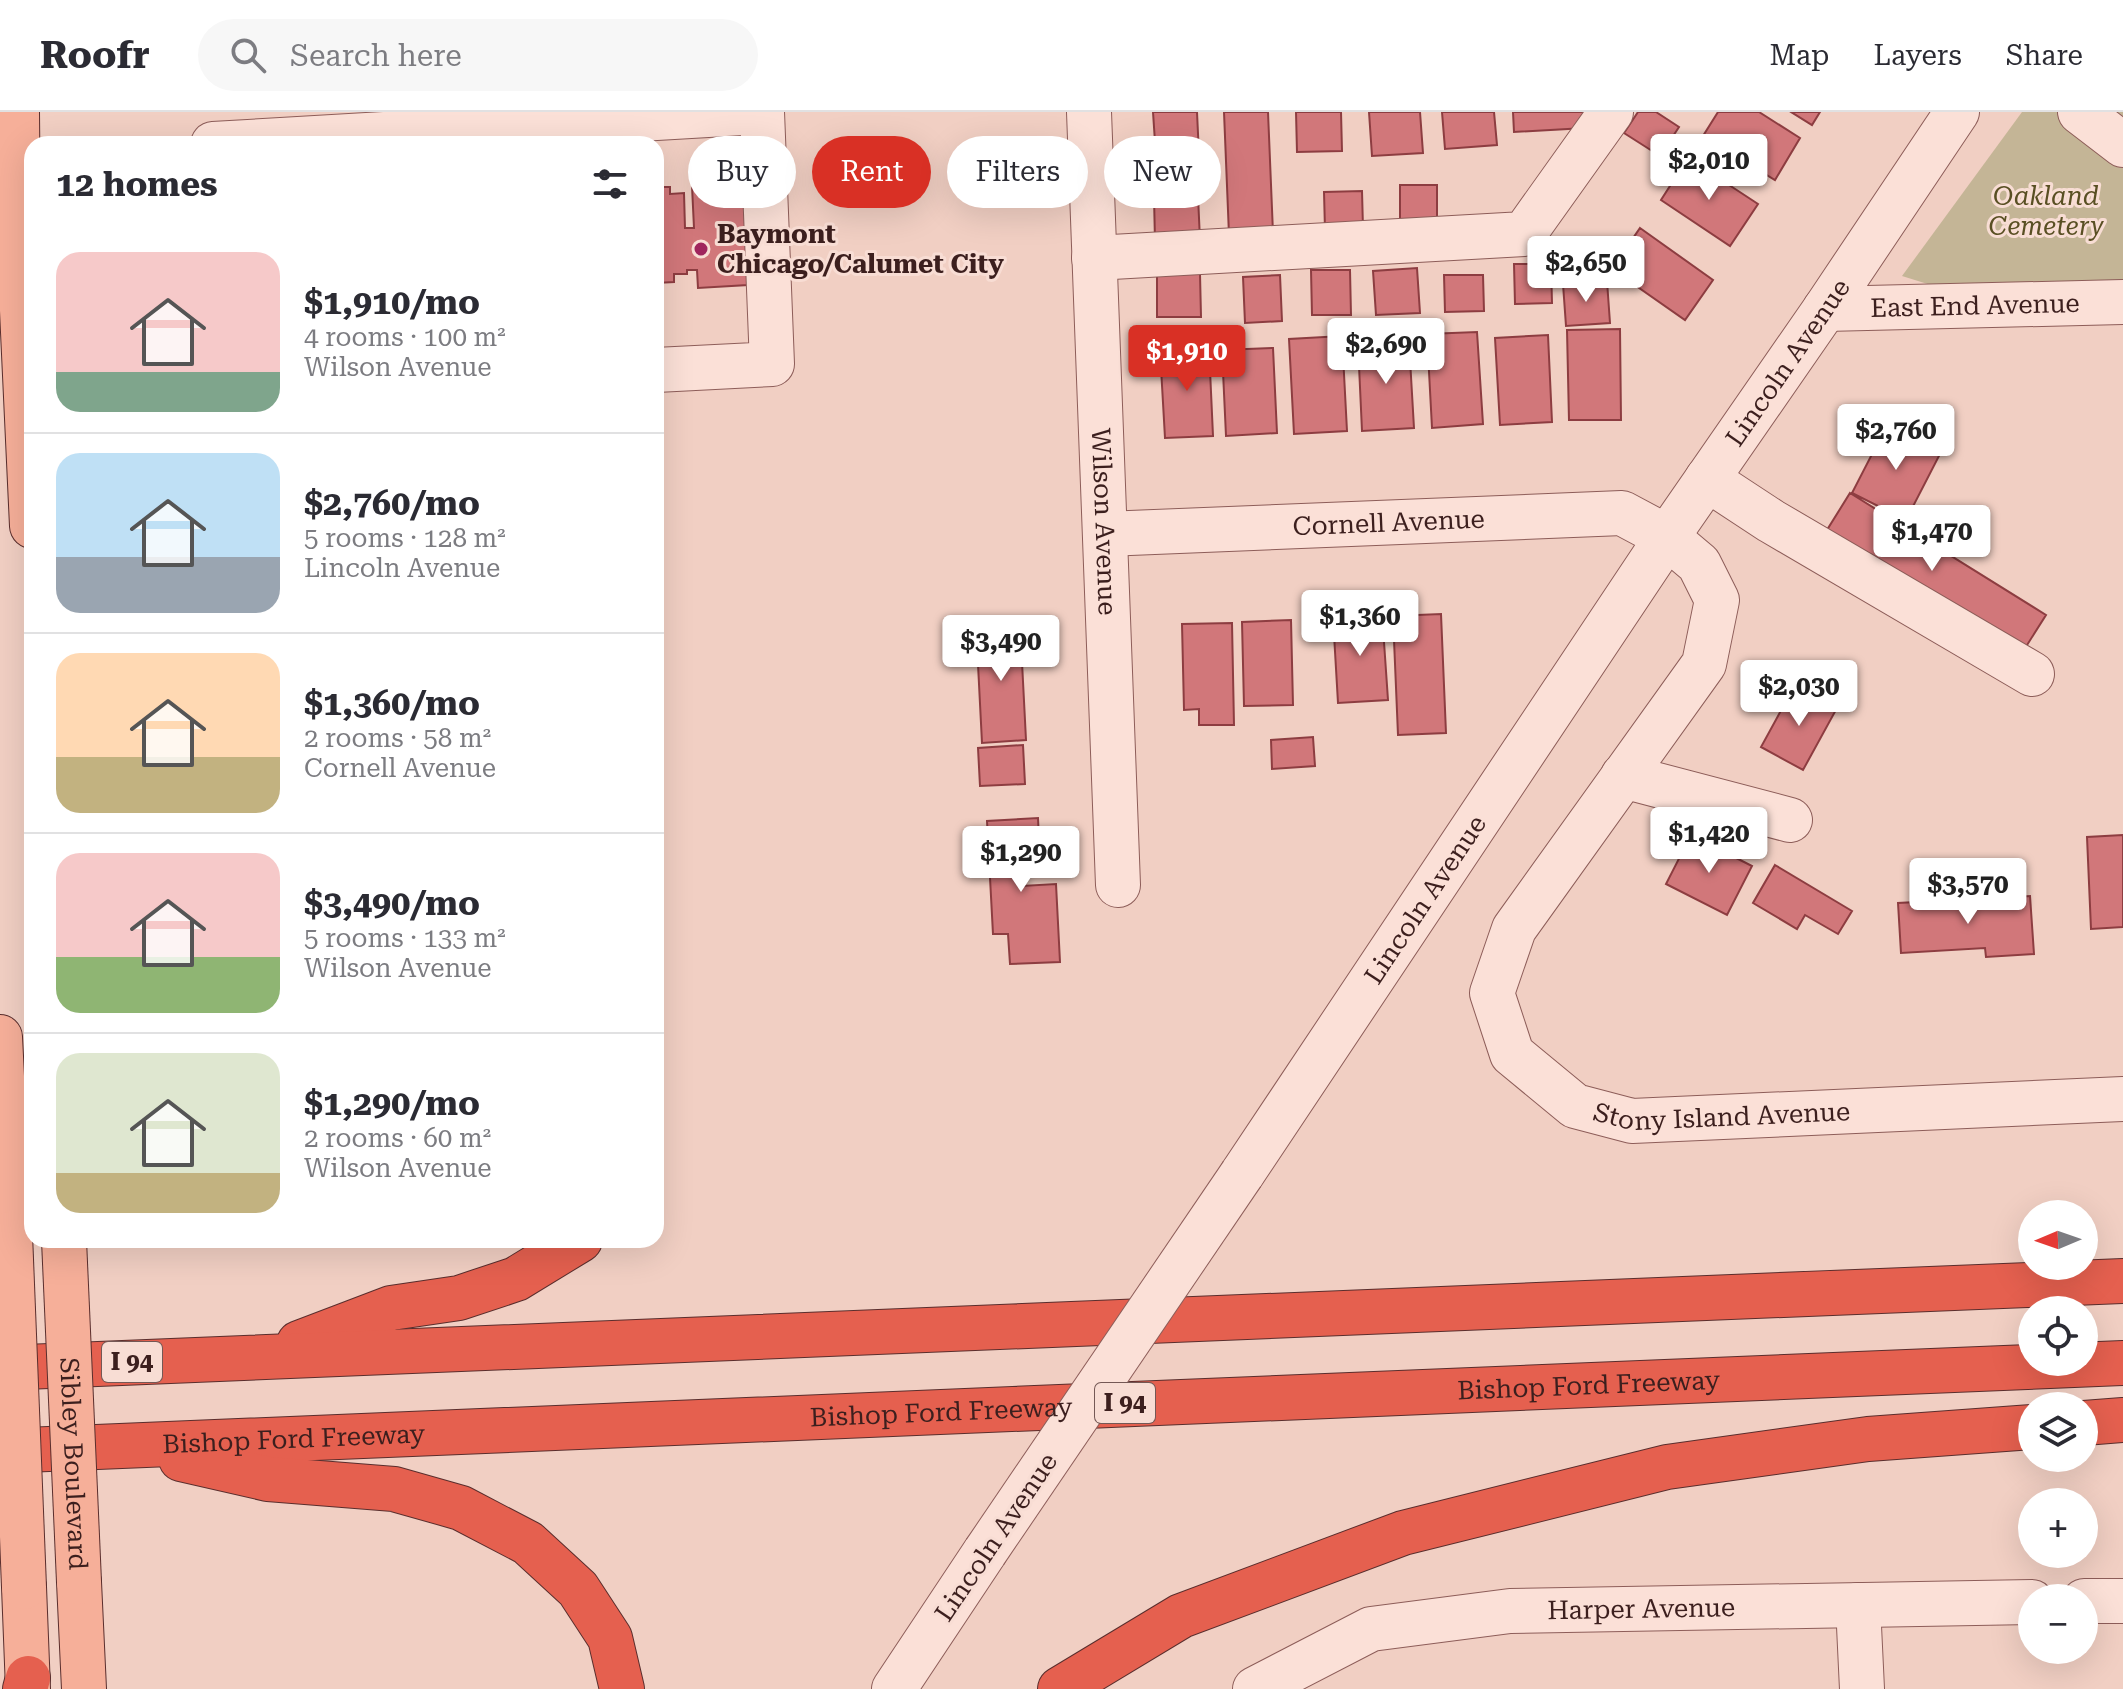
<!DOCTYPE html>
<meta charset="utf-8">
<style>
:root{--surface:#fff;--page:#f7f7f7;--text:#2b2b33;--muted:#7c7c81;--line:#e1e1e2;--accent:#d93025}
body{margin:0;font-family:"Roboto Serif",serif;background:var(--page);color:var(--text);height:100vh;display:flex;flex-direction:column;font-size:30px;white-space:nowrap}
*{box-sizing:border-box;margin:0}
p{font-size:26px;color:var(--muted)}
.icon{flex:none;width:44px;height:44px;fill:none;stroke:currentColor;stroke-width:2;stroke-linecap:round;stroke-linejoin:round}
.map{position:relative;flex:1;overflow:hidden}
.details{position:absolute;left:24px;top:24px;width:640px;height:1112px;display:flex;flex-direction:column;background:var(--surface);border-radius:24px;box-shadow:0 8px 32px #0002}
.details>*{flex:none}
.banner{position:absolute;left:688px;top:24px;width:760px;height:72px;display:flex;gap:16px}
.needle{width:52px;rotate:268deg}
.fabs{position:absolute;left:2018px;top:1088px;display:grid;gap:16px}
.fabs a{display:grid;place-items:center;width:80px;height:80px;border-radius:50%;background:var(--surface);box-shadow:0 8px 32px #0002;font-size:40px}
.price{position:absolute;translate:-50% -68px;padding:0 18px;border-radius:8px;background:#fff;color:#222;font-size:26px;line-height:52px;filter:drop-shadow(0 2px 4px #0008)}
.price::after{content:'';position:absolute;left:50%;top:48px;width:24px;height:18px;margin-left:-12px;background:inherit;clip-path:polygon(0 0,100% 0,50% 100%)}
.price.active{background:var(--accent);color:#fff}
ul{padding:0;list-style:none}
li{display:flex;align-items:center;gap:24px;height:200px;padding:0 32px}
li+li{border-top:2px solid var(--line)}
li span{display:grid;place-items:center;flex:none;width:224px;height:160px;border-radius:24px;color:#555}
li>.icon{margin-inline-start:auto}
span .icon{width:96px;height:96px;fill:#fffc;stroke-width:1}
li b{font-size:34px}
h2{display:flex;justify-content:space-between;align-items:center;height:96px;padding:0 32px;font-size:34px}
.pill{padding:0 28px;border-radius:36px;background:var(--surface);box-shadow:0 8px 32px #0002;font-size:28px;line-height:72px}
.pill.active{background:var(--accent);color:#fff}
header{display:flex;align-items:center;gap:48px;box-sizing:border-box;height:112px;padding:0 40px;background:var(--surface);border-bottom:2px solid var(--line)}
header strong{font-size:38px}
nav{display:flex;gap:44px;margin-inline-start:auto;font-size:28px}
.search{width:560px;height:72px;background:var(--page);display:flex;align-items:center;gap:20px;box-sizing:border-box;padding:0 28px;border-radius:44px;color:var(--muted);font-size:30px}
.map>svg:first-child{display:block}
.cemetery{fill:#c4b596}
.building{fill:#d1777a;stroke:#8d3d41;stroke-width:2}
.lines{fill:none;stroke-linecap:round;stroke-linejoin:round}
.minor-casing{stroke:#8d5d59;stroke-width:46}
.major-casing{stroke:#5a2e2d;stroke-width:46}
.highway-casing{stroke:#5a2e2d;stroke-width:46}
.minor{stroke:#fbe0d7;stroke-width:44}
.major{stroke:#f6af99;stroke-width:44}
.highway{stroke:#e5604f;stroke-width:44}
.minor-bridge-casing{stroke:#8d5d59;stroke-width:46;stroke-linecap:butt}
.major-bridge-casing{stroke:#5a2e2d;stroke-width:46;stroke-linecap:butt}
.minor-bridge{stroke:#fbe0d7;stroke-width:44}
.major-bridge{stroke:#f6af99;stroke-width:44}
.poi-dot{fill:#a0255d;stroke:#f8ddd4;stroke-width:3}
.labels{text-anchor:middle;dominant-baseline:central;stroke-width:6;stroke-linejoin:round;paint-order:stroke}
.shield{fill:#f8ddd4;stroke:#745855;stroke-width:2}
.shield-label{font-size:24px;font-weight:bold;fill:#3c1f1e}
.park-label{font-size:26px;font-style:italic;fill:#594f23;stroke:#f8ddd4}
.poi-label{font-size:26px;font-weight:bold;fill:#3c1f1e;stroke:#f8ddd4;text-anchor:start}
.street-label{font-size:26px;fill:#3c1f1e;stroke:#f8ddd4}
</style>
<header>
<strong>Roofr</strong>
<div class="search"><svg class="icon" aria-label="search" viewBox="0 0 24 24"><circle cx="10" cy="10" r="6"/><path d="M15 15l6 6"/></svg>Search here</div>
<nav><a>Map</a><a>Layers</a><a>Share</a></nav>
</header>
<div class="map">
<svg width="2123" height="1577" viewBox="0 0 2123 1577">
<rect width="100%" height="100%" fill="#f1cfc3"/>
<!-- cemetery -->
<path class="cemetery" d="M2022,0h101v176l-173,3 -48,-15z"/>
<!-- building -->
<path class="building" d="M1153,0h44l2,43 -43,2z
M1224,0h44l5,121 -44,2z
M1296,0h45l1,39 -45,1z
M1369,0h51l3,41 -51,3z
M1442,0h52l3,33 -52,4z
M1513,0h71l1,16 -71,4z
M1638,0h18l23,15 -19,29 -36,-23z
M1718,0h41l41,26 -25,42 -72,-44z
M1791,0h29l-8,13z
M1688,46l70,46 -28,42 -69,-46z
M744,72l4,101 -50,3 -1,-18h-10v4h-13v8l-18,1v-96h14v7l14,-1 1,35h9l-2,-42z
M1400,73h37v38h-37z
M1362,79l1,37 -38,2 -1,-38z
M1198,84l2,44 -45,1 -1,-44z
M1640,116l73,52 -28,40 -73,-51z
M1514,152h37l1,39 -37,1z
M1417,156l3,45 -44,2 -3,-44z
M1311,158h39l1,45h-39z
M1157,162h43l1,43h-44z
M1280,163l2,46 -37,2 -2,-46z
M1444,163h39l1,36 -39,1z
M1607,169l3,42 -44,3 -3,-42z
M1620,217l1,91h-52l-2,-90z
M1477,220l6,92 -51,4 -5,-94z
M1548,223l4,87 -52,3 -5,-87z
M1342,224l5,95 -53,3 -5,-95z
M1409,230l5,86 -52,3 -4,-87z
M1209,236l4,88 -48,2 -5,-88z
M1273,236l4,85 -51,3 -4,-86z
M1887,313l54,27 -35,68 -54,-27z
M1850,381l196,122 -24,38 -200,-115z
M1382,501l6,87 -50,3 -5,-86z
M1441,502l5,119 -48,2 -5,-119z
M1291,508l2,85 -49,1 -2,-84z
M1020,511l6,117 -44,3 -6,-118z
M1232,511l2,102h-35v-16l-15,1 -2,-86z
M1795,573l42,23 -34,62 -42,-23z
M1313,625l2,29 -43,3 -1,-29z
M1023,633l2,39 -45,2 -2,-38z
M1038,706l2,43 -19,1 1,24 34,-2 4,78 -50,2 -2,-30h-15l-6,-113z
M1691,723l61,31 -25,49 -61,-31z
M2123,723v92l-32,2 -4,-92z
M1775,753l77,46 -14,23 -33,-19 -8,14 -44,-26z
M2030,784l4,58 -48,3 -1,-9 -84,5 -3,-50z"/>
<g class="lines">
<defs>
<g id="minor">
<path id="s1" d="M1089,0l29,773"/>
<path d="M2080,0l43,33"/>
<path d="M213,32l546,-32"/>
<path d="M1094,146l430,-24 87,-122"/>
<path id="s2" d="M1825,197l298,-7"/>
<path d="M656,258l116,-6 -10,-252"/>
<path d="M1707,367l64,42 261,153"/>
<path id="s3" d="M1105,422l517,-21 45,24 32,27 18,36 -13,64 -190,265 -22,64 20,61 63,52 57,15 491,-22"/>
<path d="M1623,664l167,44"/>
<path id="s4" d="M1242,1062l425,-637 158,-228 132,-197"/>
<path d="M2084,1489h39"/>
<path d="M1858,1493l4,84"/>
<path d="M894,1577l91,-137"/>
<path id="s5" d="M1255,1577l116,-60 139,-18 522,-9"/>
</g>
<path id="major" d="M17,0l1,112 14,302
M0,925l10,197
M79,1470l5,107
M24,1475l4,102"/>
<g id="highway">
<path d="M299,1231l92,-35 68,-10 57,-19 64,-39"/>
<path d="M0,1256l2123,-87"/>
<path d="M2084,1311l39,-3"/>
<path id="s6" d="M0,1339l2123,-88"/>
<path d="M181,1347l87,20 126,10 67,19 67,35 50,46 32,49 12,51"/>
<path d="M25,1577l3,-11"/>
<path d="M1060,1577l121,-73 222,-83 264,-66 201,-28 164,-12"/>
</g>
</defs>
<!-- minor casing -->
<use href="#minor" class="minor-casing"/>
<!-- major casing -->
<use href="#major" class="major-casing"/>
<!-- highway casing -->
<use href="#highway" class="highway-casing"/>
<!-- minor -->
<use href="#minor" class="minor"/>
<!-- major -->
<use href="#major" class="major"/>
<!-- highway -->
<use href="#highway" class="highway"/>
<defs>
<path id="minor-bridge" d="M985,1440l257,-378"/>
<g id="major-bridge">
<path d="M10,1122l14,353"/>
<path id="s7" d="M64,1128l15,342"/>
</g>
</defs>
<!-- minor-bridge casing -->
<use href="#minor-bridge" class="minor-bridge-casing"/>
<!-- major-bridge casing -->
<use href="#major-bridge" class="major-bridge-casing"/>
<!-- minor-bridge -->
<use href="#minor-bridge" class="minor-bridge"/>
<!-- major-bridge -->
<use href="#major-bridge" class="major-bridge"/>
</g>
<!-- markers -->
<circle class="poi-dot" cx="701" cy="137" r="8"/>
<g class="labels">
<!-- shield labels -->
<g class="shield">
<rect x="102" y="1230" width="60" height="40" rx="6"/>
<rect x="1095" y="1271" width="60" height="40" rx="6"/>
</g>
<g class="shield-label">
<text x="132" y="1250">I 94</text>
<text x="1125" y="1291">I 94</text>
</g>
<!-- park labels -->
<g class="park-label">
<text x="2046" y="84">Oakland<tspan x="2046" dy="30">Cemetery</tspan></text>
</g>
<!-- poi labels -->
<g class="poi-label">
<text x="717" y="122">Baymont<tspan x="717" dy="30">Chicago/Calumet City</tspan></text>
</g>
<!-- street labels -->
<g class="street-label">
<text stroke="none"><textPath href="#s2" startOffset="150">East End Avenue</textPath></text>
<text stroke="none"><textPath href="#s4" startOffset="978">Lincoln Avenue</textPath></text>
<text stroke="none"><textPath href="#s1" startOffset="410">Wilson Avenue</textPath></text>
<text stroke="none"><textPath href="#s3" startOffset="284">Cornell Avenue</textPath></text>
<text stroke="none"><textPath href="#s4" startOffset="330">Lincoln Avenue</textPath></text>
<text stroke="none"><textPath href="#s3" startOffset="1404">Stony Island Avenue</textPath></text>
<text stroke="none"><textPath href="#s6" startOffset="1590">Bishop Ford Freeway</textPath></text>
<text stroke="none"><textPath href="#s6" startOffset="942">Bishop Ford Freeway</textPath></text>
<text stroke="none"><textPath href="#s6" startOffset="294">Bishop Ford Freeway</textPath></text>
<text stroke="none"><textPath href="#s7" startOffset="224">Sibley Boulevard</textPath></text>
<text transform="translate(996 1425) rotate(-56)">Lincoln Avenue</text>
<text stroke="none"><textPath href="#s5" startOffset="402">Harper Avenue</textPath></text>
</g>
</g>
</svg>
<div class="fabs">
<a><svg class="needle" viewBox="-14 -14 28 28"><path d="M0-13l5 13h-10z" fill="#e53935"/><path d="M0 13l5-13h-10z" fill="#7c7c81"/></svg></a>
<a><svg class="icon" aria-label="locate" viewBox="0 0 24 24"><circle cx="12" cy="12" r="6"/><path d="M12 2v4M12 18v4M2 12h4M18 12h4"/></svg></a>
<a><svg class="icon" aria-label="layers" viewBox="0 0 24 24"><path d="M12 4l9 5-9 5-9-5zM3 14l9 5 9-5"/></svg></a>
<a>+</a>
<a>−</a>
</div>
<b class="price" style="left:1709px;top:90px">$2,010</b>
<b class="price" style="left:1586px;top:192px">$2,650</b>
<b class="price" style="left:1386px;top:274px">$2,690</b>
<b class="price active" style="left:1187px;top:281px">$1,910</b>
<b class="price" style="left:1896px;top:360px">$2,760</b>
<b class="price" style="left:1932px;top:461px">$1,470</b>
<b class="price" style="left:1360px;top:546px">$1,360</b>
<b class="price" style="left:1001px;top:571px">$3,490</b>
<b class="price" style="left:1799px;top:616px">$2,030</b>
<b class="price" style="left:1709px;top:763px">$1,420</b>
<b class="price" style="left:1021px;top:782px">$1,290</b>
<b class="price" style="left:1968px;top:814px">$3,570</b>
<div class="banner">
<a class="pill">Buy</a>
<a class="pill active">Rent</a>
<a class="pill">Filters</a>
<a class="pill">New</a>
</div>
<section class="details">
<h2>12 homes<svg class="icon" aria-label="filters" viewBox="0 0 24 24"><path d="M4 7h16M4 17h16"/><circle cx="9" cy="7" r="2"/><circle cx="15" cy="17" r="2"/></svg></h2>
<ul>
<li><span style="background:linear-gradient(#f6c9c9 75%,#7fa58c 0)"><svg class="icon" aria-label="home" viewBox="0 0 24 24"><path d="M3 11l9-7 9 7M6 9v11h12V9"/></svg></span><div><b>$1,910/mo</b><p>4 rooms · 100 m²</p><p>Wilson Avenue</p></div></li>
<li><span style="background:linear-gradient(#bfe0f5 65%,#9aa5b1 0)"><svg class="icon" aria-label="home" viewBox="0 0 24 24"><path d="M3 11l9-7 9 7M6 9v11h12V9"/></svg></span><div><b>$2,760/mo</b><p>5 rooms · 128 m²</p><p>Lincoln Avenue</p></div></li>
<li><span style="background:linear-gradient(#ffd9b3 65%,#c2b280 0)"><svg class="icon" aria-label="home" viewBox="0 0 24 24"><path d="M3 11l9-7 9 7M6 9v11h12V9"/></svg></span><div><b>$1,360/mo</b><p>2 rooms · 58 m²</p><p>Cornell Avenue</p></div></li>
<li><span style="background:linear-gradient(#f6c9c9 65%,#8fb573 0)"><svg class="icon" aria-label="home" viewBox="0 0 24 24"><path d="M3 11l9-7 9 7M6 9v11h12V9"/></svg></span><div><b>$3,490/mo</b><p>5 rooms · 133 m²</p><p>Wilson Avenue</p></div></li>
<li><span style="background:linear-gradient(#dfe7d0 75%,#c2b280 0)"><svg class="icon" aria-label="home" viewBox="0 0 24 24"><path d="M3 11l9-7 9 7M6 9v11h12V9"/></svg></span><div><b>$1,290/mo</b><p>2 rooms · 60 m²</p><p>Wilson Avenue</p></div></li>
</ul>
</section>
</div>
